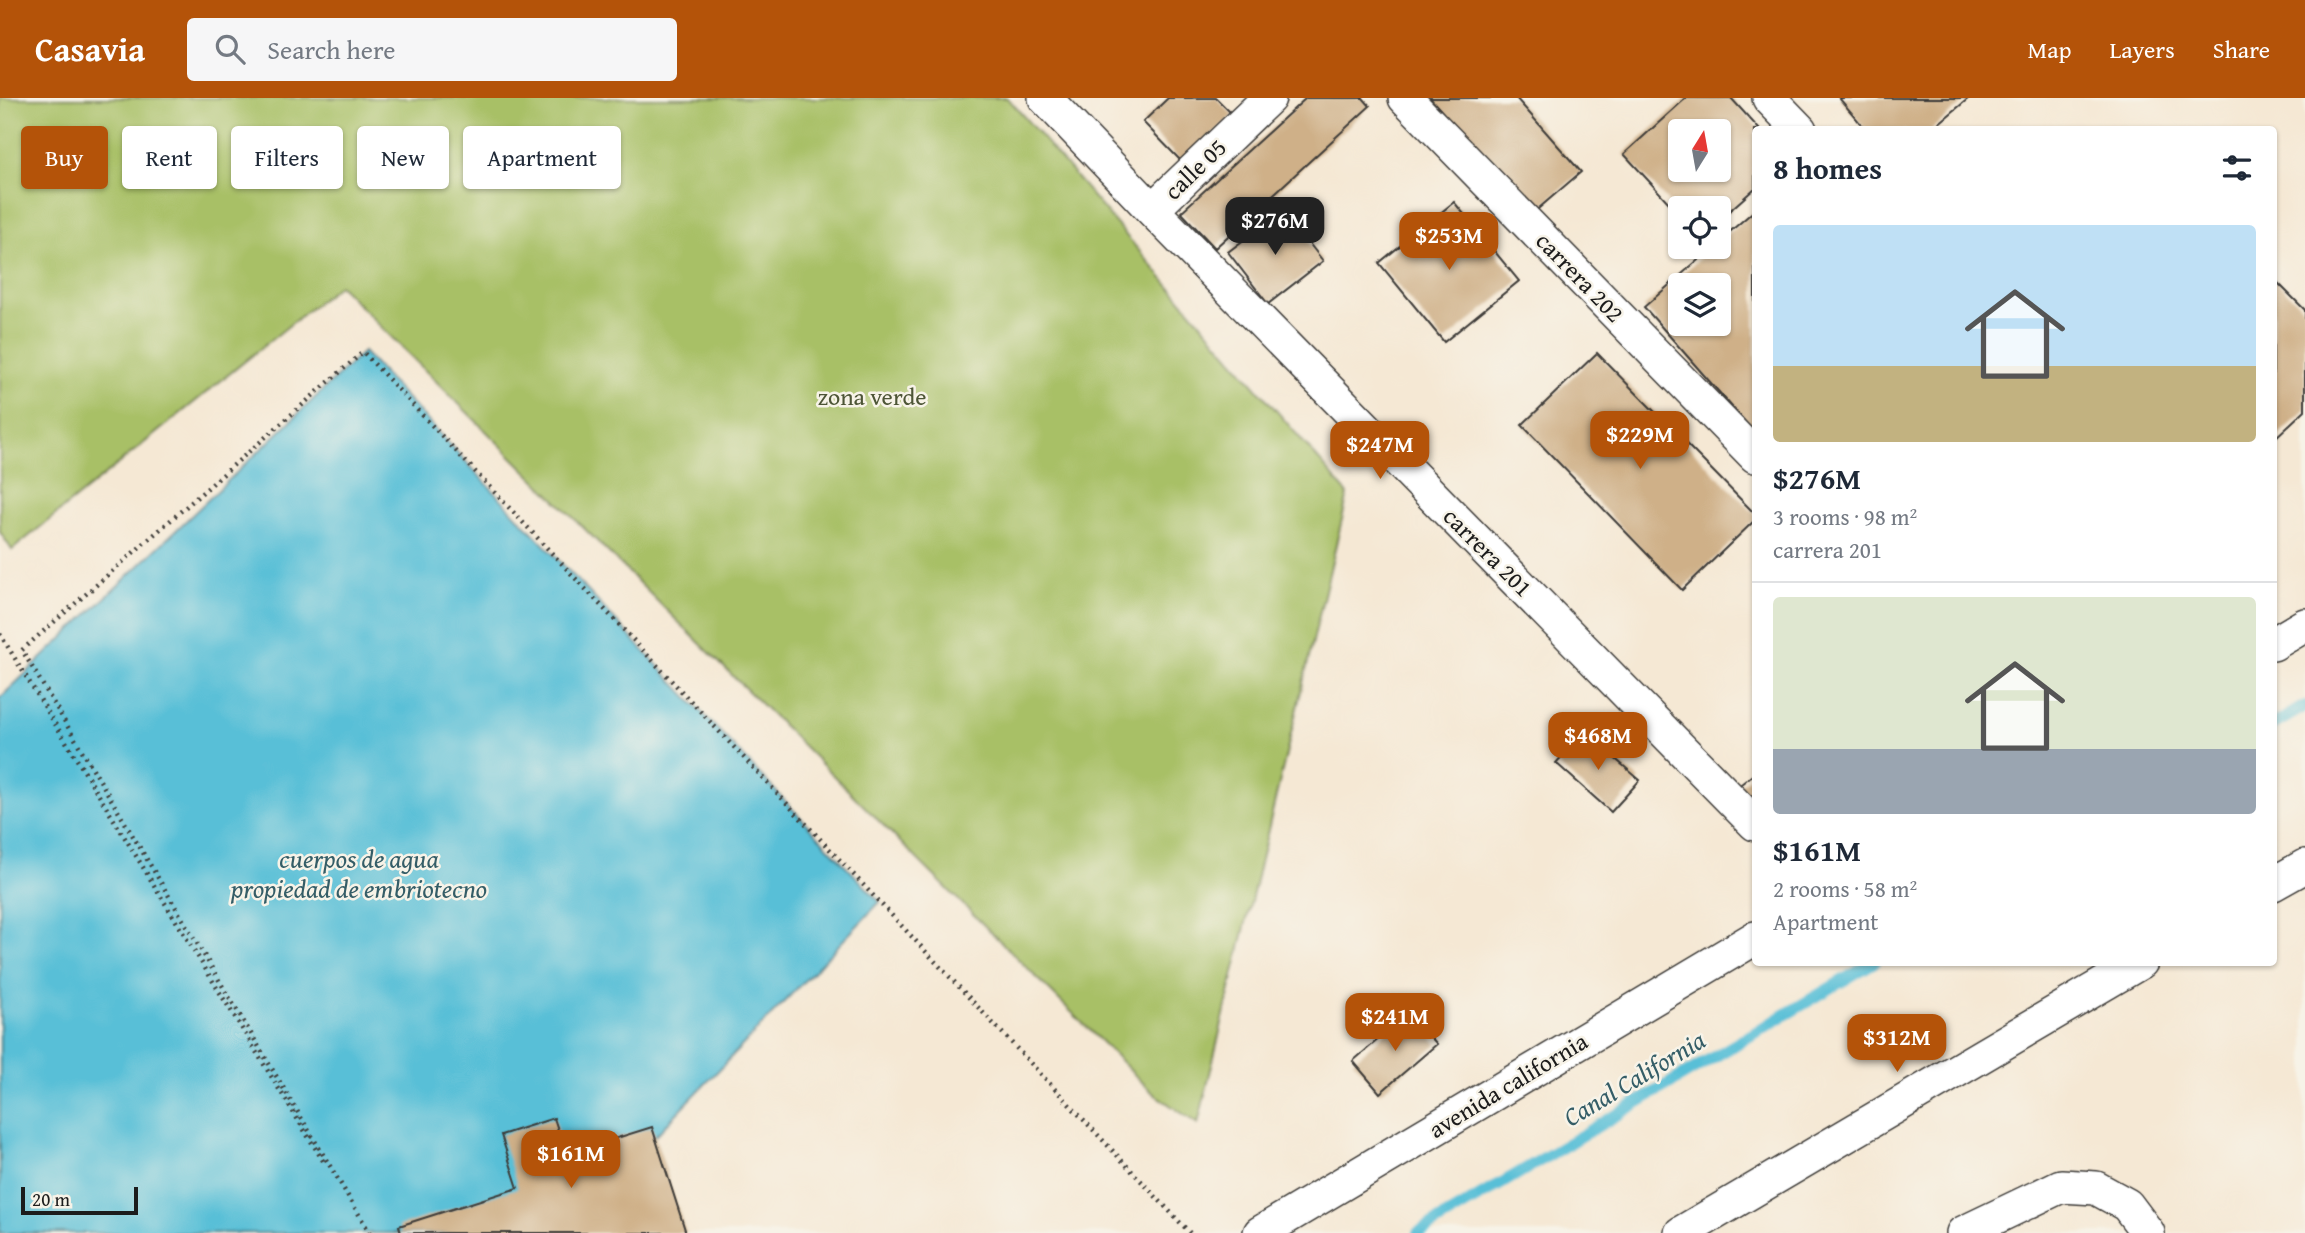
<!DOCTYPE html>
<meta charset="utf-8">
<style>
:root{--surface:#fff;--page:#f6f6f7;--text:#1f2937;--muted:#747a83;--line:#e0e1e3;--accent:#b45309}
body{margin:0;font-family:"Gentium Book Plus",serif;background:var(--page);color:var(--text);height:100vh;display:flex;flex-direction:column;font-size:26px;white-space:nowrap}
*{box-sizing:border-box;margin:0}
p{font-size:23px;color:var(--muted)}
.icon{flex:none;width:38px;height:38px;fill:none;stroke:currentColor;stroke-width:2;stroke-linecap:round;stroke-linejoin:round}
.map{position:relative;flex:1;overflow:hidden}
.sheet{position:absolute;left:1752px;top:28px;width:525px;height:840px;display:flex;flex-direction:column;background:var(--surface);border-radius:7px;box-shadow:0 2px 5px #0004}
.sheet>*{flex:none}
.guide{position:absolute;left:21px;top:28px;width:665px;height:63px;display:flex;gap:14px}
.needle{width:46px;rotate:11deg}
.tools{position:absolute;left:1668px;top:21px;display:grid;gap:14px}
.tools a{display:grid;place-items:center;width:63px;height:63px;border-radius:7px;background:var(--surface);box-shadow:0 2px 5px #0004;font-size:35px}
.scale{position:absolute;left:21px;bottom:18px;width:117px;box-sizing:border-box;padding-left:7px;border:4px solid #1c1c1c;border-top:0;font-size:19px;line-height:24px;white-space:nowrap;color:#1c1c1c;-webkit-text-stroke:5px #f7f3e8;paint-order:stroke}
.price{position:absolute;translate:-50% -60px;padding:0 16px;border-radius:14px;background:var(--accent);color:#fff;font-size:23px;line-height:46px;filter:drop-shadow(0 2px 4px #0008)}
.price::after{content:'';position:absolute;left:50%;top:42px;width:21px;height:16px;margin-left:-10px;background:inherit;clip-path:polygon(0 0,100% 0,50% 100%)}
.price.active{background:#222;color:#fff}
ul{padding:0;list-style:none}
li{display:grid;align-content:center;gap:14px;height:371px;padding:0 21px}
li+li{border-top:2px solid var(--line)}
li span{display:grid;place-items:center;height:217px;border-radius:7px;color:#555}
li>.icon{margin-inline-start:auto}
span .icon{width:126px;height:126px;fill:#fffc;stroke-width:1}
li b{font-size:30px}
h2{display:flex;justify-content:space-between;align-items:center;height:84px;padding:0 21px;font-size:30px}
.chip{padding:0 24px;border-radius:7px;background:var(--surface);box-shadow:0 2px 5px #0004;font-size:24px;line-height:63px}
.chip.active{background:var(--accent);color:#fff}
header{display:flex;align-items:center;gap:42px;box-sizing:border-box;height:98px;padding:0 35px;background:var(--accent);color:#fff}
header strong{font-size:33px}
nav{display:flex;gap:38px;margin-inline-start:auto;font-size:24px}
.search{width:490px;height:63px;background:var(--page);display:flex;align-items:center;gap:18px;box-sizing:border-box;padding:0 24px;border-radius:7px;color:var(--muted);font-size:26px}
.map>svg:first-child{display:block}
.green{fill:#a8c066;stroke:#626e41;stroke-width:2}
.water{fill:#59bfd7;stroke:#3a6e7a;stroke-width:2}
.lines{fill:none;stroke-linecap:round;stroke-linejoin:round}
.stream{stroke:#59bfd7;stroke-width:12}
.building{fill:#cfb088;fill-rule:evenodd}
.street-casing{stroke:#3d3b38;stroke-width:36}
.path{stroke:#3d3b38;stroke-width:4.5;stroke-dasharray:2 5;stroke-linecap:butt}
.street{stroke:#fff;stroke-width:33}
.labels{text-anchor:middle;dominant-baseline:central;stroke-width:5;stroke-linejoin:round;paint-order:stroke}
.street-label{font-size:24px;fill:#1c1c1c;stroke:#f7f3e8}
.park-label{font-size:24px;fill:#4d5536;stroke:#f7f3e8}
.water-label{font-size:26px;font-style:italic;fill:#345d67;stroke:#f7f3e8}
</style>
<header>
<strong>Casavia</strong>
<div class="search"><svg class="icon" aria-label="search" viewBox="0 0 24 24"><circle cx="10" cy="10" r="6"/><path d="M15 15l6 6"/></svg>Search here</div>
<nav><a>Map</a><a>Layers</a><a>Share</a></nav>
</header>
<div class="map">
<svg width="2305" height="1135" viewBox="0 0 2305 1135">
<rect width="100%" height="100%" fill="#f7f3e8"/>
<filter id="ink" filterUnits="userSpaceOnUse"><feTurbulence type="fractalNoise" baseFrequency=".0143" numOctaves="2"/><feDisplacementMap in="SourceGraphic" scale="14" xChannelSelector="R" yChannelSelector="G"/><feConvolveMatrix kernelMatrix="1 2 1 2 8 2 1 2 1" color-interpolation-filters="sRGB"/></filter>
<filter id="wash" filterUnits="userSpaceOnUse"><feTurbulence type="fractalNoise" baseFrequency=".00686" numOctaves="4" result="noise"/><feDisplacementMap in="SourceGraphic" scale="28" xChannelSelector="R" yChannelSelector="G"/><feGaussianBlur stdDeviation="1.57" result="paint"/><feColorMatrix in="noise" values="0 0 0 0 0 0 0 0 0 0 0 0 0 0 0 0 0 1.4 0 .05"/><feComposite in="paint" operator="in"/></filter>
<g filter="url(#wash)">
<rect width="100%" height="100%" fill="#f5e8d4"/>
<!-- green -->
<path class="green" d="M0,0h1008l340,396 -150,630 -44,-30 -815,-809 -327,265 -12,-18z"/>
<!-- water -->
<path class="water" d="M363,254l517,550 -318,331h-562v-535z"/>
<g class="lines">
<!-- stream -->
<path class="stream" d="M2273,627l32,-19
M1418,1135l456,-271"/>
</g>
<g id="blocks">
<!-- building -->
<path class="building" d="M1168,0h48l17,17 -50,48 -40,-41z
M1306,0h57l7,8 -155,142 -34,-36z
M1430,0h86l65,74 -49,42z
M1686,0h45l29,32h-5v58l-37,33v-13h-38v7l-56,-61zM1680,33h38v39h-38z
M1839,0h130l-38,32h-65z
M1454,104l65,79 -75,61 -65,-79z
M1283,112l40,51 -55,43 -40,-52z
M1755,112v223l-111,-126 69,-60h5v-5zM1680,187h38v39h-38z
M2273,180l32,32v100l-32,30z
M1597,255l158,161v6l-73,70 -160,-165z
M1584,634l56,48 -29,32 -55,-49z
M1755,675v51l-28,-29z
M1409,915l28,31 -57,49 -27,-32z
M554,1020l12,36 86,-27 34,106h-285l-2,-7 119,-38 -17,-53z"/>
</g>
</g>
<g filter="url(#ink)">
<use href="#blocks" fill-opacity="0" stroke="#3d3b38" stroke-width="2"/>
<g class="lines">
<defs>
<path id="street" d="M1045,0l107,112 603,614
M1405,0l350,358
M1769,0l31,32
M1152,112l117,-112
M2273,546l32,-19
M2273,786l32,-18
M1260,1135l495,-295
M1681,1135l460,-271
M1963,1135l98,-47 35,2 31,17 21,28"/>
</defs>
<!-- street casing -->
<use href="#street" class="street-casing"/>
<!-- path -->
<path class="path" d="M0,536l325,530
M370,1135l-348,-583 341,-298 827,881"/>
<!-- street -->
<use href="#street" class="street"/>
</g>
</g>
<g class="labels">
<!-- street labels -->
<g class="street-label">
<text transform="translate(1195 71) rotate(-44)">calle 05</text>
<text transform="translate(1580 179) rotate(46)">carrera 202</text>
<text transform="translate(1488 454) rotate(45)">carrera 201</text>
<text transform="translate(1508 987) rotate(-31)">avenida california</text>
</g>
<!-- park labels -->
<g class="park-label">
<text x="872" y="298">zona verde</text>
</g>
<!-- water labels -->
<g class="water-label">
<text x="359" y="760">cuerpos de agua<tspan x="359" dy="30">propiedad de embriotecno</tspan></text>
<text transform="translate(1634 980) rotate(-31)">Canal California</text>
</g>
</g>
</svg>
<div class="tools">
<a><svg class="needle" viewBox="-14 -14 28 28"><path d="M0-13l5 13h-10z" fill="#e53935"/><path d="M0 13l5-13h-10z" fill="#747a83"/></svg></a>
<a><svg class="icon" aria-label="locate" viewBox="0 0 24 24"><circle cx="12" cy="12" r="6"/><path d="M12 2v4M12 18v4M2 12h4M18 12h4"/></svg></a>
<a><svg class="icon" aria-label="layers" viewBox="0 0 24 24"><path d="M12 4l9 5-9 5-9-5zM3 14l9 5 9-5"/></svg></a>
</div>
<div class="scale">20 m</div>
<b class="price active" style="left:1275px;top:159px">$276M</b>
<b class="price" style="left:1449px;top:174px">$253M</b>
<b class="price" style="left:1640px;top:373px">$229M</b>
<b class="price" style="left:1380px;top:383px">$247M</b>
<b class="price" style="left:1598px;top:674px">$468M</b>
<b class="price" style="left:1395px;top:955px">$241M</b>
<b class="price" style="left:1897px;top:976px">$312M</b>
<b class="price" style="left:571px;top:1092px">$161M</b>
<div class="guide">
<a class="chip active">Buy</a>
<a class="chip">Rent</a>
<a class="chip">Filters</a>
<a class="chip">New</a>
<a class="chip">Apartment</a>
</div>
<section class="sheet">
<h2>8 homes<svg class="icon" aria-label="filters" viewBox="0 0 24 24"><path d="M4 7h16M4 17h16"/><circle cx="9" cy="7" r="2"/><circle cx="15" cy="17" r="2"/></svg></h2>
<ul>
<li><span style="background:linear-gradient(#bfe0f5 65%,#c2b280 0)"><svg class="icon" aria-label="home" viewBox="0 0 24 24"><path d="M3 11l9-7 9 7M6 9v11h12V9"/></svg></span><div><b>$276M</b><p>3 rooms · 98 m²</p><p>carrera 201</p></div></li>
<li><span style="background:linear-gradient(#dfe7d0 70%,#9aa5b1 0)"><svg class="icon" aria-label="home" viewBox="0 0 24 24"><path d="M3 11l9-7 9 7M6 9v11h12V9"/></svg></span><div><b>$161M</b><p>2 rooms · 58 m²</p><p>Apartment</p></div></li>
</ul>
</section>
</div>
